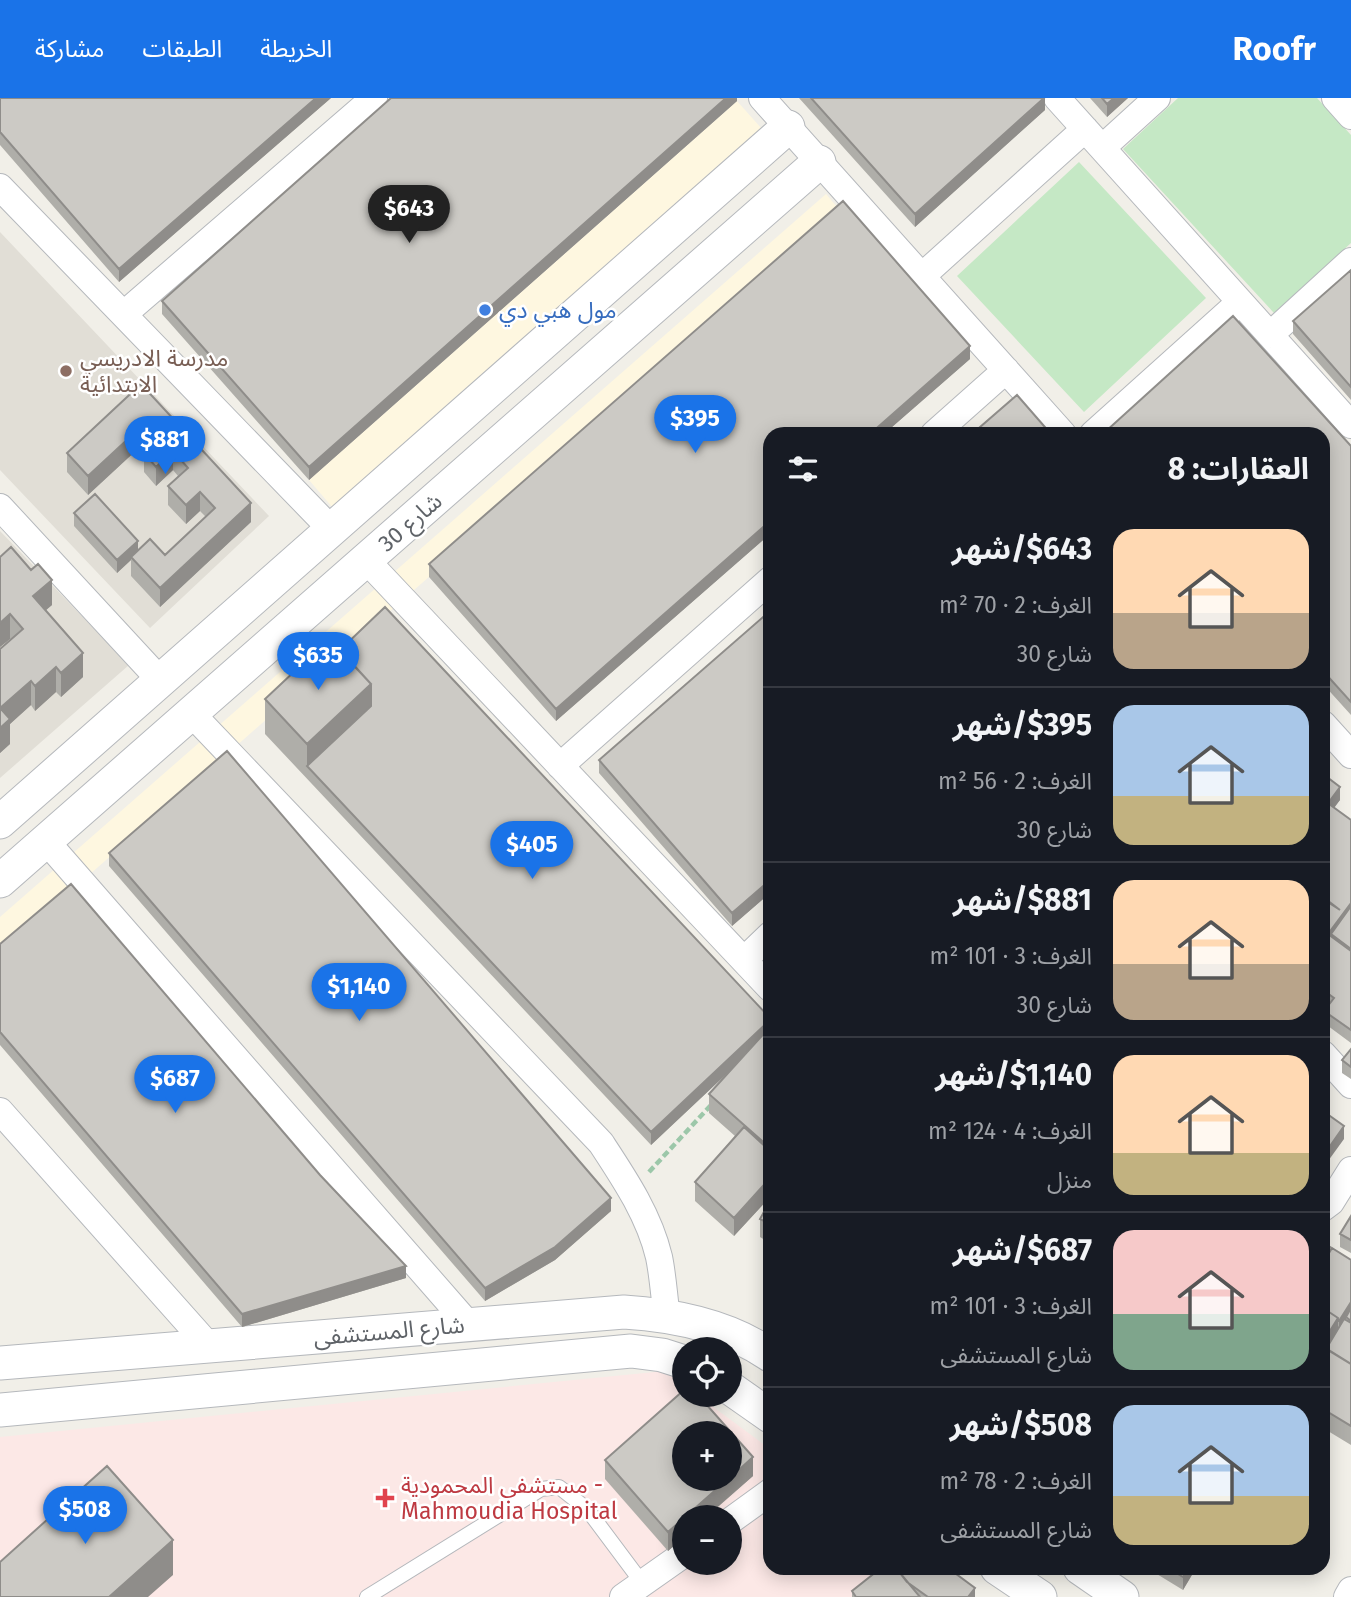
<!DOCTYPE html>
<html lang="ar">
<meta charset="utf-8">
<style>
:root{--surface:#171b24;--page:#242831;--text:#f1f3f6;--muted:#9ea1a6;--line:#363941;--accent:#1a73e8}
body{margin:0;font-family:"Fira Sans","Noto Sans Arabic",sans-serif;background:var(--page);color:var(--text);direction:rtl;height:100vh;display:flex;flex-direction:column;font-size:26px;white-space:nowrap}
*{box-sizing:border-box;margin:0}
p{font-size:23px;color:var(--muted)}
.icon{flex:none;width:38px;height:38px;fill:none;stroke:currentColor;stroke-width:2;stroke-linecap:round;stroke-linejoin:round}
.map{position:relative;flex:1;overflow:hidden;direction:ltr}
.panel{position:absolute;left:763px;top:329px;width:567px;height:1148px;display:flex;flex-direction:column;background:var(--surface);border-radius:21px;box-shadow:0 4px 18px #0003;direction:rtl}
.panel>*{flex:none}
.buttons{position:absolute;left:672px;top:1239px;display:grid;gap:14px}
.buttons a{display:grid;place-items:center;width:70px;height:70px;border-radius:50%;background:var(--surface);box-shadow:0 4px 18px #0003;font-size:35px}
.price{position:absolute;translate:-50% -60px;padding:0 16px;border-radius:24px;background:var(--accent);color:#fff;font-size:23px;line-height:46px;filter:drop-shadow(0 2px 4px #0008)}
.price::after{content:'';position:absolute;left:50%;top:42px;width:21px;height:16px;margin-left:-10px;background:inherit;clip-path:polygon(0 0,100% 0,50% 100%)}
.price.current{background:#222;color:#fff}
ul{padding:0;list-style:none}
li{display:flex;align-items:center;gap:21px;height:175px;padding:0 21px}
li+li{border-top:2px solid var(--line)}
li span{display:grid;place-items:center;flex:none;width:196px;height:140px;border-radius:21px;color:#555}
li>.icon{margin-inline-start:auto}
span .icon{width:84px;height:84px;fill:#fffc;stroke-width:1}
li b{font-size:30px}
h2{display:flex;justify-content:space-between;align-items:center;height:84px;padding:0 21px;font-size:30px}
header{display:flex;align-items:center;gap:42px;box-sizing:border-box;height:98px;padding:0 35px;background:var(--accent);color:#fff}
header strong{font-size:33px}
nav{display:flex;gap:38px;margin-inline-start:auto;font-size:24px}
.map>svg:first-child{display:block}
.commercial{fill:#fef7e0}
.education{fill:#e1ded6}
.medical{fill:#fce8e6;fill-rule:evenodd}
.green{fill:#c5e8c5}
.lines{fill:none;stroke-linecap:round;stroke-linejoin:round}
.service-casing{stroke:#b5b8bc;stroke-width:16}
.minor-casing{stroke:#b5b8bc;stroke-width:28}
.tertiary-casing{stroke:#b5b8bc;stroke-width:35}
.path{stroke:#9cc7a9;stroke-width:4.5;stroke-dasharray:7 3.5;stroke-linecap:butt}
.service{stroke:#fff;stroke-width:14}
.minor{stroke:#fff;stroke-width:26}
.tertiary{stroke:#fff;stroke-width:33}
.wall{fill:#afaea9}
.shaded-wall{fill:#8f8d8a}
.building{fill:#cccac5;stroke:#8f8d8a;stroke-width:2}
.shop-dot{fill:#3f7fe0;stroke:#fff;stroke-width:2.5}
.education-dot{fill:#8d6e63;stroke:#fff;stroke-width:2.5}
.health-dot{fill:#e0444e;stroke:#fff;stroke-width:2.5}
.labels{text-anchor:middle;dominant-baseline:central;stroke-width:5;stroke-linejoin:round;paint-order:stroke}
.shop-label{font-size:23px;fill:#366cbe;stroke:#fff;text-anchor:start}
.education-label{font-size:23px;fill:#785e54;stroke:#fff;text-anchor:start}
.street-label{font-size:23px;fill:#5f6368;stroke:#fff}
.health-label{font-size:23px;fill:#be3a42;stroke:#fff;text-anchor:start}
</style>
<header>
<strong>Roofr</strong>
<nav><a>الخريطة</a><a>الطبقات</a><a>مشاركة</a></nav>
</header>
<div class="map">
<svg width="1351" height="1499" viewBox="0 0 1351 1499">
<rect width="100%" height="100%" fill="#f1efe8"/>
<!-- commercial -->
<path class="commercial" d="M737,3l25,28 -429,379 -24,-28z
M826,96l17,20 -843,739v-36z"/>
<!-- education -->
<path class="education" d="M0,134l269,284 -119,112 -150,-158z
M0,433l129,134 -129,113z"/>
<!-- medical -->
<path class="medical" d="M665,1273l19,15v9h13l73,54v119h126l-36,29h-860v-160zM684,1335h46v46h-46zM684,1419h46v46h-46z"/>
<!-- green -->
<path class="green" d="M1178,0h139l34,37v108l-77,70 -151,-164z
M1079,64l127,136 -122,114 -127,-136z"/>
<g class="lines">
<defs>
<path id="service" d="M367,1499l174,-108 18,-2 28,22 56,75"/>
<path id="minor" d="M762,0l301,336
M1057,0l294,327
M1335,0l16,18
M1102,50l55,-50
M0,89l331,342
M922,178l163,-147
M124,216l250,-216
M1270,237l81,-74
M934,336l72,-64
M1093,336l147,-132
M0,409l160,173
M366,462l404,428
M191,615l410,430c23,35 48,72 58,114 4,19 5,40 8,60
M1323,626l28,31
M560,668l210,-186
M46,743l423,484
M744,862l26,-25
M1323,956l28,31
M0,1013l208,234
M1323,1110l8,-6 20,-32
M730,1423l40,-29
M623,1499l61,-43
M1347,1499l4,-7"/>
<path id="tertiary" d="M0,724l788,-695
M0,783l819,-719
M0,1265l624,-51c50,3 104,14 146,43
M730,1290l40,28
M0,1312l631,-59 31,4 22,7
M997,1470l43,29
M1080,1470l42,29"/>
</defs>
<!-- service casing -->
<use href="#service" class="service-casing"/>
<!-- minor casing -->
<use href="#minor" class="minor-casing"/>
<!-- tertiary casing -->
<use href="#tertiary" class="tertiary-casing"/>
<!-- path -->
<path class="path" d="M649,1074l63,-68"/>
<!-- service -->
<use href="#service" class="service"/>
<!-- minor -->
<use href="#minor" class="minor"/>
<!-- tertiary -->
<use href="#tertiary" class="tertiary"/>
</g>
<!-- wall -->
<path class="wall" d="M0,0h331l-212,184 -119,-137z
M737,0v3l-428,379 -147,-166v-13z
M799,0h246v12l-130,117z
M1090,0h38l-21,19z
M843,103l127,145v13l-86,75h-114v100l-214,187 -127,-144v-13z
M1351,172v130l-58,-66v-13z
M1233,218l118,130v269l-28,-31v-250h-218v-2z
M141,286l110,138 -91,85 -29,-31v-16l-14,13 -43,-47v-13l64,38 27,4 41,-38 -6,-6 -14,13 -18,-19v-19l10,-10 -5,-6 -17,16 -12,-14v-19l3,-3 -5,-5 -54,50 -21,-23v-19z
M0,459l52,48 -6,5 37,67 -22,20 -5,-5 -21,19 -4,-6 -21,19v20l-10,9v-104l11,-9 -1,-1 -10,8z
M770,513v282l-38,33 -133,-153v-13z
M340,552l430,368v179l-36,39 -39,-35v-19l40,-46 -26,-23v-19l27,-29 -85,80 -386,-411v-35z
M1323,676l17,26 -6,7 17,13v223l-27,-20v-12l4,-5 -5,-4z
M109,755l502,358 -56,49 -70,41 -376,-435z
M0,846l320,231 86,103 -164,49 -242,-282z
M1351,951v30l-9,-6v-13z
M770,1103v42l-10,-6v-18z
M1351,1118v37l-11,-6v-13z
M1323,1144l7,9 21,9v185l-28,-17z
M605,1362l148,16 -85,75 -63,-72z
M1147,1470h49l-13,22z
M900,1475l75,24h-123v-6z"/>
<!-- shaded-wall -->
<path class="shaded-wall" d="M316,0h15l-212,184v-13z
M726,0h11v3l-428,379v-13z
M1045,0v12l-130,117v-13z
M1114,0h14l-21,19v-13z
M970,248v13l-86,75h-14z
M142,328v19l-54,50v-19z
M173,353v19l-17,16v-19z
M200,394v19l-14,13v-19z
M251,405v19l-91,85v-19z
M770,423v13l-214,187v-12z
M138,443v13l-7,3v3l-14,13v-13z
M52,482v25l-19,16v-25z
M10,516v25l-10,8v-24z
M83,555v24l-22,20v-24z
M56,569v25l-21,19v-25z
M31,583v24l-21,19v20l-10,9v-45z
M371,586v35l-64,47v-22z
M1340,689v13l-17,23v-13z
M770,782v13l-38,33v-13z
M1351,805v13l-20,18v9l-3,-9z
M770,922v13l-119,112v-13z
M1344,1028v13l-21,29v-12z
M770,1080v19l-36,39v-18z
M611,1100v13l-56,49 -70,41v-13z
M1330,1149v13l-7,11v-12z
M406,1168v12l-164,49v-13z
M1351,1204v13l-5,2v7l-7,10v-13z
M1338,1220v19l-15,23v-18z
M753,1359v19l-47,41h-21l43,-38h2v-1z
M1326,1383v12l-3,6v-13z
M684,1420v19l-16,14v-19z
M173,1442v35l-25,22h-39z
M1189,1470h7l-13,22v-13z
M975,1490v9h-7z"/>
<!-- building -->
<path class="building" d="M0,0h316l-197,171 -119,-137z
M391,0h335l-417,369 -147,-166z
M811,0h233l-129,116z
M1102,0h12l-7,6z
M843,103l127,145 -100,88h-100v87l-214,188 -127,-145z
M1351,172v117l-58,-66z
M1233,218l118,130v256l-28,-31v-237h-216l-2,-2z
M141,286l110,119 -91,85 -29,-31 19,-18 15,16 50,-47 -15,-16 -14,13 -18,-19 20,-18 -15,-17 -17,16 -12,-14 12,-11 -14,-16 -54,50 -21,-23z
M1017,297l34,39h-79z
M95,396l43,47 -21,19 -43,-47z
M11,449l20,23 7,-6 14,16 -19,16 50,57 -22,20 -5,-6 -21,19 -4,-5 -31,27 10,11 -10,9v-79l23,-20 -13,-15 -10,9v-66z
M385,509l385,411v2l-119,112 -344,-366 64,-60v-22l-31,-34z
M770,513v269l-38,33 -133,-153z
M329,541l42,45 -64,60 -42,-45z
M227,653l384,447 -56,49 -70,41 -376,-435z
M1323,676l17,13 -17,23z
M1329,706l22,16v83l-23,31 23,17v79l-27,-19 10,-13 -11,-8v-91l17,11 -17,-13v-86z
M71,786l249,291 86,91 -164,48 -242,-282v-88z
M1351,808v43l-20,-15z
M769,930l1,1v119l-61,-54z
M1351,951v18l-9,-7z
M1323,1013l21,15 -21,30z
M744,1029l26,24v27l-36,40 -39,-36z
M770,1103v23l-10,-5z
M1351,1118v24l-11,-6z
M1323,1144l7,5 -7,12z
M1332,1150l19,12v42l-12,19h-1v-3l-15,-10v-45z
M1323,1210l15,10 -15,24z
M1351,1210v13l-5,-4z
M1344,1221l7,4v41l-25,-15z
M1324,1249l27,17v62l-28,-17z
M684,1292v5h14l55,62 -23,21v-45h-46v46h44l-60,53 -63,-72z
M107,1368l66,74 -64,57h-109v-35z
M881,1470h15l24,29h-64l-4,-6z
M904,1470h44l27,20 -7,9h-40l-21,-15 -7,-9z
M1168,1470h21l-6,9z"/>
<!-- markers -->
<circle class="shop-dot" cx="485" cy="212" r="7"/>
<circle class="education-dot" cx="66" cy="273" r="7"/>
<path class="health-dot" d="M381.5 1389.5h7v7h7v7h-7v7h-7v-7h-7v-7h7z"/>
<g class="labels">
<!-- shop labels -->
<g class="shop-label">
<text x="499" y="212">مول هبي دي</text>
</g>
<!-- education labels -->
<g class="education-label">
<text x="80" y="260">مدرسة الادريسي<tspan x="80" dy="26">الابتدائية</tspan></text>
</g>
<!-- street labels -->
<g class="street-label">
<text transform="translate(410 424) rotate(-41)">شارع 30</text>
<text transform="translate(389 1233) rotate(-5)">شارع المستشفى</text>
</g>
<!-- health labels -->
<g class="health-label">
<text x="401" y="1387">مستشفى المحمودية -<tspan x="401" dy="26">Mahmoudia Hospital</tspan></text>
</g>
</g>
</svg>
<div class="buttons">
<a><svg class="icon" aria-label="locate" viewBox="0 0 24 24"><circle cx="12" cy="12" r="6"/><path d="M12 2v4M12 18v4M2 12h4M18 12h4"/></svg></a>
<a>+</a>
<a>−</a>
</div>
<b class="price current" style="left:409px;top:147px">$643</b>
<b class="price" style="left:695px;top:357px">$395</b>
<b class="price" style="left:165px;top:378px">$881</b>
<b class="price" style="left:318px;top:594px">$635</b>
<b class="price" style="left:532px;top:783px">$405</b>
<b class="price" style="left:359px;top:925px">$1,140</b>
<b class="price" style="left:175px;top:1017px">$687</b>
<b class="price" style="left:85px;top:1448px">$508</b>
<section class="panel">
<h2>العقارات: 8<svg class="icon" aria-label="filters" viewBox="0 0 24 24"><path d="M4 7h16M4 17h16"/><circle cx="9" cy="7" r="2"/><circle cx="15" cy="17" r="2"/></svg></h2>
<ul>
<li><span style="background:linear-gradient(#ffd9b3 60%,#b9a48a 0)"><svg class="icon" aria-label="home" viewBox="0 0 24 24"><path d="M3 11l9-7 9 7M6 9v11h12V9"/></svg></span><div><b>$643/شهر</b><p>الغرف: 2 · 70 m²</p><p>شارع 30</p></div></li>
<li><span style="background:linear-gradient(#a9c7e8 65%,#c2b280 0)"><svg class="icon" aria-label="home" viewBox="0 0 24 24"><path d="M3 11l9-7 9 7M6 9v11h12V9"/></svg></span><div><b>$395/شهر</b><p>الغرف: 2 · 56 m²</p><p>شارع 30</p></div></li>
<li><span style="background:linear-gradient(#ffd9b3 60%,#b9a48a 0)"><svg class="icon" aria-label="home" viewBox="0 0 24 24"><path d="M3 11l9-7 9 7M6 9v11h12V9"/></svg></span><div><b>$881/شهر</b><p>الغرف: 3 · 101 m²</p><p>شارع 30</p></div></li>
<li><span style="background:linear-gradient(#ffd9b3 70%,#c2b280 0)"><svg class="icon" aria-label="home" viewBox="0 0 24 24"><path d="M3 11l9-7 9 7M6 9v11h12V9"/></svg></span><div><b>$1,140/شهر</b><p>الغرف: 4 · 124 m²</p><p>منزل</p></div></li>
<li><span style="background:linear-gradient(#f6c9c9 60%,#7fa58c 0)"><svg class="icon" aria-label="home" viewBox="0 0 24 24"><path d="M3 11l9-7 9 7M6 9v11h12V9"/></svg></span><div><b>$687/شهر</b><p>الغرف: 3 · 101 m²</p><p>شارع المستشفى</p></div></li>
<li><span style="background:linear-gradient(#a9c7e8 65%,#c2b280 0)"><svg class="icon" aria-label="home" viewBox="0 0 24 24"><path d="M3 11l9-7 9 7M6 9v11h12V9"/></svg></span><div><b>$508/شهر</b><p>الغرف: 2 · 78 m²</p><p>شارع المستشفى</p></div></li>
</ul>
</section>
</div>
